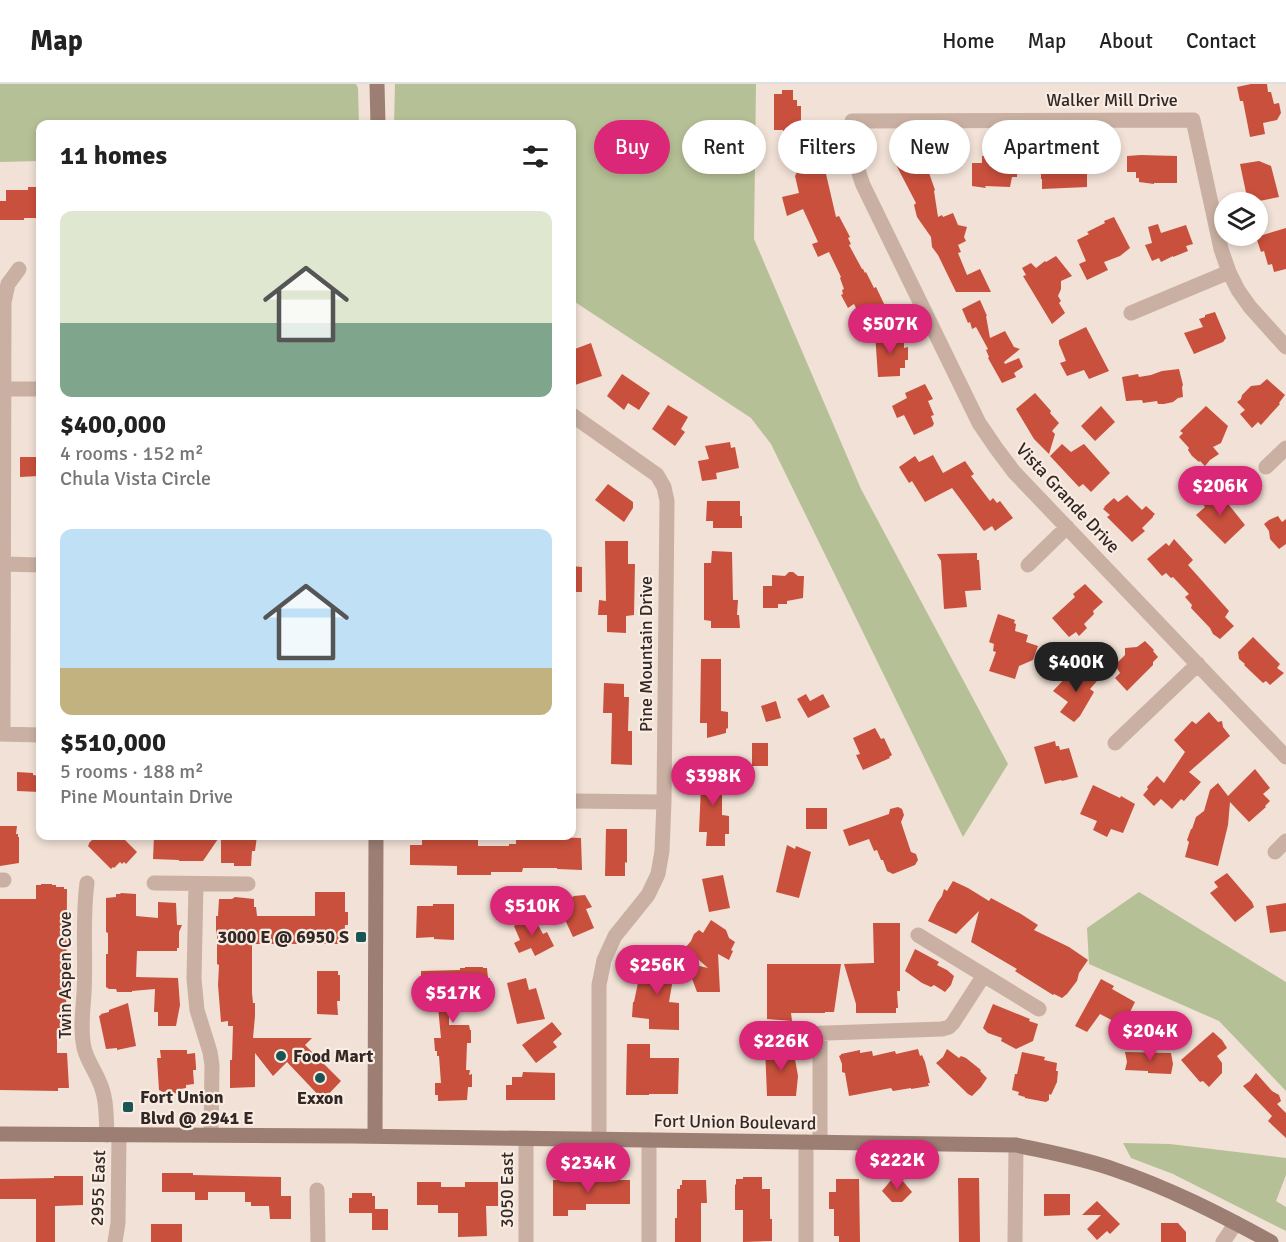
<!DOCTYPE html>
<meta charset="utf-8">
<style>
:root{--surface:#fff;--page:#f6f6f6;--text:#222;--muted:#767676;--line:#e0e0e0;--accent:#db2777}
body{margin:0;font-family:Signika,sans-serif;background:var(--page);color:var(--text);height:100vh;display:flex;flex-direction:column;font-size:22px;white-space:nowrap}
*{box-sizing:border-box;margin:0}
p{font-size:20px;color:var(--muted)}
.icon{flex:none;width:33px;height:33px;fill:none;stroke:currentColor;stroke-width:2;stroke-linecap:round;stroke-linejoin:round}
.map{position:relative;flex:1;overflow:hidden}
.details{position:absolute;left:36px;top:36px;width:540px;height:720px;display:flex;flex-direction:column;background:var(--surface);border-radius:12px;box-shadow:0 3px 9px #0003}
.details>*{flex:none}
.guide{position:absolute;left:594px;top:36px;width:570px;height:54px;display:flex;gap:12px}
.controls{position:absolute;left:1214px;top:108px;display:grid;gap:12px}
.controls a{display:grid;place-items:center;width:54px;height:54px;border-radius:50%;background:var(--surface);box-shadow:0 3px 9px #0003;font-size:30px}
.price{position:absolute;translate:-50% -51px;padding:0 14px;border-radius:21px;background:var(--accent);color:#fff;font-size:20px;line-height:39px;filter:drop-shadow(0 2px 3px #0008)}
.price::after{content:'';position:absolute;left:50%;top:36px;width:18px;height:14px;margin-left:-9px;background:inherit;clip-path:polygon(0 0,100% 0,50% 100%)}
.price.current{background:#222;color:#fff}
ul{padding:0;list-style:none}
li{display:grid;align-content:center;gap:12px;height:318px;padding:0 24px}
li span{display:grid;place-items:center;height:186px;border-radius:12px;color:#555}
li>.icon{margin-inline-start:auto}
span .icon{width:108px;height:108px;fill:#fffc;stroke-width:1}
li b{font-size:26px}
h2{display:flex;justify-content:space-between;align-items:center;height:72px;padding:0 24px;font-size:26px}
.tag{padding:0 21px;border-radius:27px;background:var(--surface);box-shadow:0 3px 9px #0003;font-size:21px;line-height:54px}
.tag.current{background:var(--accent);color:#fff}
header{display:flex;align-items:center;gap:36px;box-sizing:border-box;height:84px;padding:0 30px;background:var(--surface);border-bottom:2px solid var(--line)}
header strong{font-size:28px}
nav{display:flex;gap:33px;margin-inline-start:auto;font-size:21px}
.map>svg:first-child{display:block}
.green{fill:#b6c096}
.building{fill:#c9503c}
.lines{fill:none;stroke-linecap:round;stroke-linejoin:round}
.street{stroke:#c9b0a2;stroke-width:15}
.secondary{stroke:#9c7e73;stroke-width:15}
.poi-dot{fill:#1a5553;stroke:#f9ece2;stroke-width:2}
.labels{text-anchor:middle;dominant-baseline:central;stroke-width:4.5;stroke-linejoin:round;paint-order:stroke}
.street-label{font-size:18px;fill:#332825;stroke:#f9ece2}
.poi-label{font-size:18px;font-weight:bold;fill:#332825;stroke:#f9ece2;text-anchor:start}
</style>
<header>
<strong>Map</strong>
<nav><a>Home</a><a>Map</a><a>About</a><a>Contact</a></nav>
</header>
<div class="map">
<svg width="1286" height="1158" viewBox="0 0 1286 1158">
<rect width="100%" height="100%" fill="#f1e1d6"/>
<!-- green -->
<path class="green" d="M0,0h356l2,4 1,36h-319v37l-40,1z
M395,0h361l-2,155 107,250 147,275 -45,73 -192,-393 -20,-26 -179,-118v-176h-178z
M1139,808l147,90v109l-67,-70 -130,-57 -2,-36z
M1123,1059l47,1 116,14v17l-10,26 10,6v24l-113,-57 -42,-16z"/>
<!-- building -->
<path class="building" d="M1251,0h16l1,8h3l3,12 5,-1 2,10 -4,7 -14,3 2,11 -15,3 -7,-36h-3l-3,-14z
M782,6h11v10h4v6h4v30h-18v-6h-9v-36h8z
M916,65l12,21 7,20 -1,1 4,26 4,-2 1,2 10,-4 5,12 9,2 -3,10 2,4 -8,4 3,7 -3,1 9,22 13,-6 11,23h-35l-18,-37 -6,-8 -1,-10 -14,-20 -3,-12 2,-2 -23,-44z
M818,70l2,7h3l13,56 3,-1 11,21 -2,1 3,6 -2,1 13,24h1l2,4 1,-1 8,16 2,-1 11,23 -16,8 -3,-6 -4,2 -2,-4 -4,2 -4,-8 -6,4 -7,-13 2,-1 -1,-4 2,-1 -4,-11 1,-1 -12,-25 -11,5 -6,-13 6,-2 -15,-33 -16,7 -5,-19 17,-4 -4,-17 4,-8 -2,-9z
M1141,71l36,1v27h-23v1l-15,-2v-4h-3v-6h-9v-16z
M982,72l36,1 -1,20h-5l-2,10 -25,-1 1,2 -14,-2v-23h10z
M1051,72h34v8h2v23l-45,2v-10h-1v-22l10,1z
M1259,77l12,5 8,31 -25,5h-6l-8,-38z
M28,103h11l1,27h-1v4h-15v2h-24v-19h6v-11h22z
M1114,133l16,31 -10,8 -16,6 4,8 -21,10 -8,-16 7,-3 -9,-21 12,-6 -2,-2 18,-9 -1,-2z
M1158,140l3,9 25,-8 7,19 -7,2 2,5 -15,6v-1l-12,6 -2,-4 -7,3 -7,-16 7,-2 -4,-16z
M1286,144v41l-12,3 -2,-8 -4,1 -4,-14 -3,1 -5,-15z
M1056,172l16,20 -11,5v8l-3,7 3,5 -2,2 6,10 -13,11 -29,-48 3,-1 -4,-7 9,-5 5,5 9,-7 1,1z
M980,216l7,16h-1l4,22 15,-7 9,16 6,2 -16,13 1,2 14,-6 4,9 -9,6 2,4 -14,6 -14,-25 1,-1 -3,-7 2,-1 -12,-22 -4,2 -2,-7 -2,1 -6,-14z
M1215,228l11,26 -3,4 -29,12 -10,-21 19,-6 -4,-8 6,-2v-2z
M1086,243l23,44 -20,8 -5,-9 -17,6 -7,-13 6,-2 -7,-17v-4z
M896,248v9l8,-1v8l4,-1v13h-3v8h-5v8l-22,1 -3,-44z
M591,259l11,33 -30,10v-36z
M1179,285l4,16 -1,2 1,10 -5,1 -5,4 -9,2h-6l-1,-3 -14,2 -1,-3 -16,1 -4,-24 16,-3 1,3 12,-2 11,-4z
M622,290l28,19 -11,17 -11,-7 -4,7 -17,-14z
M1267,295l18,16 -6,8 1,1 -19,21 -3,-3 -6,6 -12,-14 5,-4 -8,-8 4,-3 1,-4 9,-9 9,-1z
M925,300l8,15 -5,2 6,14 -3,1 3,8 -1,1v1l-19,9 -10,-20 -7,3 -5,-12 15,-8 -2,-5z
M1035,309l16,18 -1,2 9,10 -7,8 3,3 -6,20 -15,-15 -18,-30z
M668,321l20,12 -7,12 4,3 -10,14 -23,-17z
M1101,322l14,16 -20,19 -14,-15z
M1206,322l22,20 -7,17 -8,4 6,7 -9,6 -5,6 -5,-5 -1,1 -7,-6 -4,-6 1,-2 -10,-11 4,-4 -3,-2z
M730,358l1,6 4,-1 4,21 -23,5 1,6 -15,2 -4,-20 11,-2 -4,-13z
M1062,360l9,8 13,-8 26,29 -19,19 -8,-8 -4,3 -29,-31z
M933,371l10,18 22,-12 9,13 -3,2 19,25 3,-3 4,5 3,-2 13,17 -18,13 -3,-5 -8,5 -32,-43 -27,14 -13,-21 -3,2 -10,-16 16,-11 4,6z
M20,373h20l-1,19 -19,1z
M608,400l25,18v6l-9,14 -29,-22z
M1213,405l7,6 1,-2 4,6 4,4v2l16,20 -20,19 -29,-29 9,-8 -3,-4v-4z
M1127,411l15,15 4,-4 9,8 -2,2v1l-11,11 3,3 -13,11 -25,-25 3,-2 -7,-6 2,-2h-1l10,-9 4,4z
M707,417h33v15h2v12h-29v-7h-7z
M1278,432l4,6 4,-3v25l-7,5 -9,-10 -1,-8 -5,-7 5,-4z
M1174,455l19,21 -5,5 41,46 -4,6 9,9 -14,13 -7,-5 -3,-6 -19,-20 1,-3 -7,-8 4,-3 -16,-17 -2,1 -5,-5 -4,3 -15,-17 19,-16 3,3z
M605,457h23v23h7l-1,51 -8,1v17l-19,-1v-17h-9l1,-15 7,1z
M712,467l20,1 1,48h5l-1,15h2l1,13h-29v-7l-7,-1v-57h7z
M977,469v7h2l2,30 -16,1 2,16 -23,2 -3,-48 -4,-7z
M572,482l10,1v25h-10z
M789,488h4l5,4h6l-1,22 -16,3v3h-9v4h-15v-22h9v-11l13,1z
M1085,500l18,18 -10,9 1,3 -10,10 3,4 -8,8 -3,-4 -7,5 -17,-19 23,-21 -2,-3z
M998,530l17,6 -1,3 2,1 -1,7 13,4 -2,7 12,4 -5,14 -14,6 -4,13 -26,-8 7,-19 -3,-1 1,-7 -5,-2z
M1253,553l27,27 -3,4 7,5 -14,12 -4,-4 -3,2 -19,-18 1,-1 -6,-5 -1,-7z
M1145,557l9,9 -1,1 5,6 -5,5v3l-26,26 -12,-13 5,-5 -5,-8 10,-10v-7l12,-1z
M701,575h20v52l7,1v16l-2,1v4l-19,5v-15h-7z
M1081,583l16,14 -7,8 4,3 -14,24 -6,6 -14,-10 8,-10 -15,-11 17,-18 4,3z
M604,599l20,1v13h5l-1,34h4v34l-21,-1 1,-51h-9z
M806,610l4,7 13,-7 7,13 -22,11 -11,-19z
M776,617l5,17 -15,4 -5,-16z
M1209,628l9,10 4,-1 1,6 7,9 -41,36 12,10 -17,19 -3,-2 -9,10 -11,-10 -7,7 -11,-11 5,-6 -1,-2 10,-11 7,7 21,-31 -11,-12 18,-19 4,3z
M875,644l6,11 3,-1 8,17 -3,2 1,1 -27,12 -7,-15 4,-1 -7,-16z
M1055,657l1,5h3l1,4 9,-2 9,29 -16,4 -1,-1 -16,4 -11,-37z
M752,659h16v23h-16z
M700,682l22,1v48l7,1v18h-4v12h-19l1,-14h-8l2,-46h-2z
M1255,685l15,19 -7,6 7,7 -5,5 1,1 -17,15 -19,-20 -2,23 -10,41 -33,-9 4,-15 -2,-2 4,-11h1l4,-12 8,-6 6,-21 8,-7 10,13z
M17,688l16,1v2l7,1v16l-23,-1z
M1093,701l27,13 1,-2 14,8 -12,29 -12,-4 -4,8 -14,-7 4,-9 -17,-7z
M898,723l4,2 2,6 -3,7 10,30 5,2 2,6 -3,5 -22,9 -6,-3 -4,-11h-2l-4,-10 -3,1 -5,-12 -20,7 -6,-16 46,-16 1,-5z
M806,724h21v21h-21z
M0,742h17l-1,8h2v3h1v26l-19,3z
M606,745h21v34l-2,-1v14h-20z
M96,752h25l16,16 -11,12 -2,-2 -2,2 -2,-2 -6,6 -1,-1 -2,2 -23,-23 1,-2v-1z
M154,752h66l-17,25h-24v-1l-26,-1z
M221,752h36l-2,15h-3l-1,15h-17v-3h-13z
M457,752h21v10h31v-2h7v-8l65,2 1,32 -25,-1v-1h-34l-1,4h-31v3h-34v-9l-47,-1v-20h12v-8l35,1z
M787,761l8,4 1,-3 15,6 -12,46 -23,-6z
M1227,789l25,29 2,5 -19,15 -25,-29 8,-6 -4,-5z
M723,791l7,33 -21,4 -7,-33z
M953,797l15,7 21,13 2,-3 30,16 17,11 -4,5 35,17 19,13 -9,13 -2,8 -10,13 -5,4 -8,-4 -1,1 -38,-24 2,-2 -46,-27 8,-31 -23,23 -28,-13 9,-18 5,-7 2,-7 3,2z
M41,800h11v1h4v2h8v2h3l-1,141 -6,-1v3h-3v21h10l2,35h-11v3l-58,-1v-191h36v-14h5z
M315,808h30v20h3v13h-3l-1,19h-92v49l1,10h2v13l-2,22h59l-7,7 36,36 -18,19 -36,-38 -14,14 -18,-23v34l-25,1v-28h2l1,-34h-5v-5l-7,1 -3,-37 1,-20 -2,-1v-30h-1v-18h2l1,-17h13l3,-2 19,2v8h2l1,9h58z
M121,809l15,1v22l22,2v-16l18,1 1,22h5l-3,7v16h-2v3h-40l-1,26 42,1 2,27 -4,21h-18v-14h-4l1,-23 -23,2v1h-15l-1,-3h-7l-3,-2v-33h2v-21l-2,-1v-34l10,-1v-3h4z
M585,811l7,12 -6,2 8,19 -21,9 -12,-26 10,-4 -4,-7 7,-4z
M1286,819v28l-16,2 -4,-27z
M433,820h21v36l-20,-1v-2l-18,1 1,-32h16z
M533,832l10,18 4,-2 7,14 -19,10 -4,-8 -12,5 -5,-10 6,-3 -6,-14z
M711,836l15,10 3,8 6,4 -4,8 2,1 -4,9 -11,-6 2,38h-23l-11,-29 22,5 -23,-20 6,-7 3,-7 5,-4 4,3z
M873,839h27v68h-3l1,17h-2v5h-40v-9l-12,-40 30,-1z
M915,865l24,13 -2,3 10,5 7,6 -3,9 -6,7 -11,-7 -3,2 -9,-4 -17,-12z
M651,872l25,5 -7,41 10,1v27l-30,-1v-10l-17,-2 1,-15h1l7,-34 7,2z
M767,880h74l-7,48h-9v1h-34l1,8 -25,-2z
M465,883h18v1h4l1,10h2l1,20 -40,1v3l-2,-1v24h20l1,5h1v13h-4l-1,27h4l-1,5 3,-1v13h-4l-1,13 -29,1v-6h-3v-12h6l-2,-27h-2v-5h-2l-1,-13h7l-3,-31h-21l1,-26h3v-10l39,-1v-2h5z
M317,887h21v4h2v26h-3l1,14 -21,-1z
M526,894l3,12 7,-2 9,31 -28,5 -10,-41z
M1101,895l13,7 -2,3 23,13 -12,24 -23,-12 -13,18 -12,-6z
M128,919l8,43 -19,4v-2l-11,1 -7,-33 2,-1v-1l8,-2v-2z
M993,920l37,15 -1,2 9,3 -5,17 -17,8 -15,-8 1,-3 -14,-5 -5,-5z
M552,938l10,12 -9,8 4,5 -21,16 -14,-18z
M1213,948l9,8 5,8 -10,8 5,7v10l-13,14 -6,-6 -3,1 -19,-22z
M627,960h23v14h29l-1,36h-29v1h-23z
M765,963l28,1 5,28 -2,20h-29z
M918,965l2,7 2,-1 3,7 5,21h-2l1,3 -18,3v-1l-18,3 -2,-3 -42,8 -4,-23 -3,-1v-8l-3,-8 2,-1v-1l19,-4v3l12,-2 1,5 22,-5 1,3z
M947,965l12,9 2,-2 5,2 15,12 -1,1 7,7 -6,9 -9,9 -4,-2 -32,-31 7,-6z
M160,966h27v4l8,-1 1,14v3h-3l1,14 -8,1v3l-6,1 -1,4 -12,1 -8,-4 -2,-32h4z
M1022,968l23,5 -1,3 13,3 -1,8h2l-1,11 -6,13 -2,-1v6l-3,2 -21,-4v-1l-7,-2 1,-3 -7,-2 3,-16h2z
M1125,968l46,1 2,11 -2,10 -23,-1v-2l-23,-1 2,-8z
M523,988l32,1v27h-49v-15h6v-8h10z
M1256,989l16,18 7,4 2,6 -4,3 9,9v25l-18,-17 4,-5 -29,-30 7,-5z
M162,1089h31v2l88,2v19h10v23h-21l-1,-13h-18v-4h-6v-10h-37v8h-13v-8h-33z
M54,1092h29v29l-28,1v36h-19v-43h-36v-20l54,-1z
M743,1093h19v12h8v30h2v22l-29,1v-32h-8v-25l1,-1v-5h7z
M958,1094h21l1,64h-21z
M836,1095h23l1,63h-21v-6h-5v-27h-5v-17h7z
M892,1095l10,1 10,12 -10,10h-10l-10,-11z
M553,1096h77v24h-44v6h-18v6h-15z
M682,1096h24l1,23h-6v39h-26v-24h2v-29h3v-4h2z
M417,1098h24v5h24v-5h33v24h-12l1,30 -29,1v-24h-20v-8h-21z
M352,1109h20v3h3v13h13v21h-16v-17h-23v-15h3z
M1044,1110h26v21l-26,1z
M1097,1117l23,23 -10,10 -3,-3 -10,9 -10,-11 14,-14h-19z
M1161,1139h17l8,9v10h-25z
M151,1140h31v18h-31z"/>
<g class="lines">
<!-- street -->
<path class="street" d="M1131,229l98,-41
M1286,263l-36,-40 -12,-17 -9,-18 -8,-23 -28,-129 -341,1c1,26 2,40 11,64l116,238 17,25 18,24 272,285
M4,305h36
M572,331l85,60 7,12 3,14 -3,301 -2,49 -4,23 -10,21 -33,41 -11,24 -5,25v154
M1266,383l20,-19
M4,480l36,1
M1028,481l39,-38
M0,650l40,1
M3,650l1,-432 4,-18 11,-15
M1115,659l83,-79
M572,717l92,1
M1275,768l11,-11
M0,796h4
M87,799c-5,37 -1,73 -3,110 -1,18 -4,36 0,55 3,12 10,21 15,33 8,17 7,35 8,54
M154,799l94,1
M196,800l-2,95 3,31 13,42 2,13 -1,70
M918,851l121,74
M820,949v109
M799,950l143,-5 7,-2 4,-4 31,-48
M526,1054v104
M649,1056v102
M806,1058v100
M317,1106l1,52
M115,1158l3,-19 1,-88
M1015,1158l1,-97
M1223,1158l13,-19"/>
<!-- secondary -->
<path class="secondary" d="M377,0l1,40
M0,1050l351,2 665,9c32,7 66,13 97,24 56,19 107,45 158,73
M375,1052l1,-300"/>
</g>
<!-- markers -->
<g class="poi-dot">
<rect x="355" y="847" width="12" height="12" rx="3"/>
<circle cx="281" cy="972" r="6"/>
<circle cx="320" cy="994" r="6"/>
<rect x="122" y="1017" width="12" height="12" rx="3"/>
</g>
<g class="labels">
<!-- street labels -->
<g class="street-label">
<text x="1112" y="16">Walker Mill Drive</text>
<text transform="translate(1068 414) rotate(47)">Vista Grande Drive</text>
<text transform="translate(646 570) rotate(-90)">Pine Mountain Drive</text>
<text transform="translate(65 891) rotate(-90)">Twin Aspen Cove</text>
<text transform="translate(735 1038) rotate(1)">Fort Union Boulevard</text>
<text transform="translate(98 1104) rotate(-88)">2955 East</text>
<text transform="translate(507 1106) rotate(-90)">3050 East</text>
</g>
<!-- poi labels -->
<g class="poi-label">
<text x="349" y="853" text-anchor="end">3000 E @ 6950 S</text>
<text x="293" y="972">Food Mart</text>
<text x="140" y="1013">Fort Union<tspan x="140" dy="21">Blvd @ 2941 E</tspan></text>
<text x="320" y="1014" text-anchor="middle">Exxon</text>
</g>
</g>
</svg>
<div class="controls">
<a><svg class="icon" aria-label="layers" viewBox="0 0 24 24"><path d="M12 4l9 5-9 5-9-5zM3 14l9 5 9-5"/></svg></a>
</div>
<b class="price" style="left:890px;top:271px">$507K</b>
<b class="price" style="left:1220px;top:433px">$206K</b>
<b class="price current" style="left:1076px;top:609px">$400K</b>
<b class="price" style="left:713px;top:723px">$398K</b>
<b class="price" style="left:532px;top:853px">$510K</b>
<b class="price" style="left:657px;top:912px">$256K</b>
<b class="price" style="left:453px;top:940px">$517K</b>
<b class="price" style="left:1150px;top:978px">$204K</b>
<b class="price" style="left:781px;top:988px">$226K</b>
<b class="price" style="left:897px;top:1107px">$222K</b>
<b class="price" style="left:588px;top:1110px">$234K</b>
<div class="guide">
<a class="tag current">Buy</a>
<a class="tag">Rent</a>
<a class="tag">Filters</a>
<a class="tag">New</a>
<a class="tag">Apartment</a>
</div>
<section class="details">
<h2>11 homes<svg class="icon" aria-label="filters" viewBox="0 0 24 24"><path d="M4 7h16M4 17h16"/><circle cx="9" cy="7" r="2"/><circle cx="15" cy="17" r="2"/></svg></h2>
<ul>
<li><span style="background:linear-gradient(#dfe7d0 60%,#7fa58c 0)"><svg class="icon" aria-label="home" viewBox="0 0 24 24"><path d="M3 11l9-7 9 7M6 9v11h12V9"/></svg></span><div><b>$400,000</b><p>4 rooms · 152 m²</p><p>Chula Vista Circle</p></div></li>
<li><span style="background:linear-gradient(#bfe0f5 75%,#c2b280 0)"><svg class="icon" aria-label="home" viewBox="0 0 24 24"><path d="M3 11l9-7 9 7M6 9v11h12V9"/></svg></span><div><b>$510,000</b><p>5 rooms · 188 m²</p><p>Pine Mountain Drive</p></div></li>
</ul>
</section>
</div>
